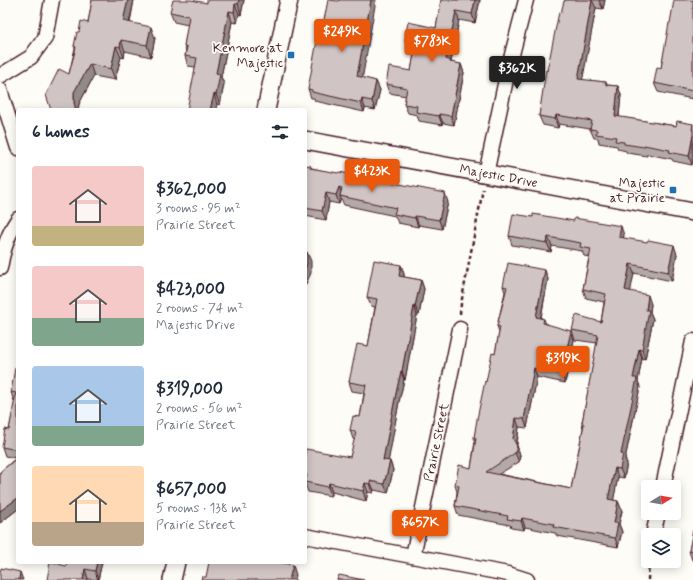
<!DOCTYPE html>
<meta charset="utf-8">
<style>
:root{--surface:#fff;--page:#f6f6f7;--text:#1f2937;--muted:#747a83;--accent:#ea580c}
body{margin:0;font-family:Mynerve,sans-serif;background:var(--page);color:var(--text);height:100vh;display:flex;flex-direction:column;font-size:15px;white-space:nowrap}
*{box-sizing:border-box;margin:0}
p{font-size:13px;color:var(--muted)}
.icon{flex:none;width:22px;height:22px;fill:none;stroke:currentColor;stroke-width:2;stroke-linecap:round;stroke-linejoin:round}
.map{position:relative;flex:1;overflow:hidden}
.drawer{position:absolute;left:16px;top:108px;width:291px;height:456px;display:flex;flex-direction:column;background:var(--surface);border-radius:4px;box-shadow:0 2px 10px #0003}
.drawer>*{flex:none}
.needle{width:26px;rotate:79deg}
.fabs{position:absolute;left:641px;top:480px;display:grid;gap:8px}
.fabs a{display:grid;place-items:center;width:40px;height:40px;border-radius:4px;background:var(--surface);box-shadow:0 2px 10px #0003;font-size:20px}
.price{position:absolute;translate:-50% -34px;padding:0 9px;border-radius:4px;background:var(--accent);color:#fff;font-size:13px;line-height:26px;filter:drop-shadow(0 1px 2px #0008)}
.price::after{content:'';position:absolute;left:50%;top:24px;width:12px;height:9px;margin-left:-6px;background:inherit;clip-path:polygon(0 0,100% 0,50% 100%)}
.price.on{background:#222;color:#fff}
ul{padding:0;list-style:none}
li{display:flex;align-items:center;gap:12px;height:100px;padding:0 16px}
li span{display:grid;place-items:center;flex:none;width:112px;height:80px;border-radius:4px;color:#555}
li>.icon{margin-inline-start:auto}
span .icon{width:48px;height:48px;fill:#fffc;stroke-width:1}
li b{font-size:17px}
h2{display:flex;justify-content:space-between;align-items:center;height:48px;padding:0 16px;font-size:17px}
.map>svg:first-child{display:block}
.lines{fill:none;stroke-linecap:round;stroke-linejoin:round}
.minor-casing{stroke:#4a1f2b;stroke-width:17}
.tertiary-casing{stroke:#4a1f2b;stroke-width:20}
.path{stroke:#4a1f2b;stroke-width:2.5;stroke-dasharray:4 3;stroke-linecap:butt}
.minor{stroke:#fdfcf7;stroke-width:14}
.tertiary{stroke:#fdfcf7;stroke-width:17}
.wall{fill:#b3a9a9;stroke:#4a1f2b}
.shaded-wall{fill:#928a89;stroke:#4a1f2b}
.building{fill:#d0c5c4;stroke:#4a1f2b}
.poi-dot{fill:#1f6fb2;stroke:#fdfcf7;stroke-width:1.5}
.labels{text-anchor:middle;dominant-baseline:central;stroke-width:3.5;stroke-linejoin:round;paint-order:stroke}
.poi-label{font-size:13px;fill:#4a1f2b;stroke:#fdfcf7;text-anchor:end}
.street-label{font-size:13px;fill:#4a1f2b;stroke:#fdfcf7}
</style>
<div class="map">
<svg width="693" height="580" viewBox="0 0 693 580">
<rect width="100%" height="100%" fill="#fdfcf7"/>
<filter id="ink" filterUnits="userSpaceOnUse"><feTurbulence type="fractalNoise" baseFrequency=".025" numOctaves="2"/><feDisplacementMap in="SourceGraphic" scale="8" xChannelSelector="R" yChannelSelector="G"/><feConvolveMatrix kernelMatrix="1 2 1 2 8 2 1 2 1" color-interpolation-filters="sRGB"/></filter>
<g filter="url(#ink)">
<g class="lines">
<defs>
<g id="minor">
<path d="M0,76l31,-19 14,-19 7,-38"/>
<path d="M0,90l18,58"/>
<path d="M486,174l22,-104 18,-70"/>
<path d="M0,268c3,-18 8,-35 18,-49"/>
<path d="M663,487l30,-146"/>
<path d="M653,535l5,-22"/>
<path d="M305,536l203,38 19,6"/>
<path id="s1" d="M413,556l47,-227"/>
</g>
<g id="tertiary">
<path d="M266,110l23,-110"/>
<path id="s2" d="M305,140l388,72"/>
<path d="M172,580l4,-18"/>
</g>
</defs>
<!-- minor casing -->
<use href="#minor" class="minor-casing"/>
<!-- tertiary casing -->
<use href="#tertiary" class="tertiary-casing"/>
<!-- path -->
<path class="path" d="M460,314l1,-10 22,-115
M648,580l1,-19"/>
<!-- minor -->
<use href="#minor" class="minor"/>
<!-- tertiary -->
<use href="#tertiary" class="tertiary"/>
</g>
<!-- wall -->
<path class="wall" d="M92,0h42l-4,23 25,15 -4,19 -26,-6 -1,7 -3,-1 -6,23 -21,-4 -15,28 -1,6h-27l18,-36 6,-26 -1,-2 5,-14 9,-9z
M244,0l-3,15 -2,-1 -2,9 -5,-1 -11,55 3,7 -4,21 -3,-1 -22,-37 -7,-1 -3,-10 1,-4 -2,-6 4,-21 -14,-3 -4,-10 37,-9z
M441,0h39l-5,23 -16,-3 -8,42 10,2 3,9 -10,52 -11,-2 -1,2 -23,-4 -2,-6 -9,-2 -4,-9 2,-8 -17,-3 -3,-9 25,-13 4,-21 -7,-1 -3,-9 31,-12z
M565,0h40l-2,9 -7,-1 -14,72 24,2 1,3 11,1 3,9 -2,22 57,9 17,-2v35l-1,6 -19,-4 -1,-2 -25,-5v2l-20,-3 -1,-2 -8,-2 -1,-3 -18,-3 -1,-5h-4l-4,-9 -31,-5 -1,4 -15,-3 -4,-9 8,-45z
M693,0v99l-35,-7 -4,-9 7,-15 9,-45z
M362,78l14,3 4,9 -5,20 -10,-2 -1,4 -49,-11 -1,-3h-3l-3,-9z
M305,165l7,3 136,34 -6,27 -23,-4 -1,2 -20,-4 -3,-7 -51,-11 -3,-6 -2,5 -10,-2 -3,18 -21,-4z
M624,235l-1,3 54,16 -5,27 -38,-8 -4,18 21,13 -1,8 3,7 -8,40 -3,-1 -4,23 2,6 -15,72 2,4 -3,15 -6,-1 -5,23 5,1 4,10 -3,13 3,8 -4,15 -61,-11 -2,-3 -30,-6 -1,3 -13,-2 -1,-3 -52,-10 -3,-9 2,-14 -2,-7 16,-17 4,-27 -1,-3 12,-56 9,-28 4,-22 -2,-6 8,-34 -2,-6 45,-7 -7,39 3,1 2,5 28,16 -9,43 -28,-6 -10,51 -8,-1 -2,18 3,10 -1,7 -20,12 72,15 12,-61 -1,-5 15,-80 -22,-3 -3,-10 29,-8 3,-20 -18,-4 -3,-9 6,-32 -5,-1 -2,-5 -30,-5 -1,6 -39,-7 -3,-9z
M401,265l3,9v3l17,3 3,9 -5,26h-2l-12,65h-1l-5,22 -11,59h2l3,9 -5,23 -14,-3 -1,3 -5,-1 -2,9 -34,-9 -1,4 -23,-4 -3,-9v-31l45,5 5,-17 -2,-1 -3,-9 10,-13 4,-24 -12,-2 -3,-9 19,-36 7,-39 -4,-1 -4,-9z
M18,369v140l-18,14v-51l16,-14 -11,-2 -3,-9 7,-17 6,-29h-1l-3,-9z
M693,530v31l-1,-1 -3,-9z
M102,562l-4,18 -10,-1 -22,-13z"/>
<!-- shaded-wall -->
<path class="shaded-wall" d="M128,0h6l-7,33 -4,-12z
M239,0h5l-3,15 -3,-11z
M371,0h5l-15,86 -4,-10z
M475,0h5l-5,23 -3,-9z
M592,0l4,8 -15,80 -3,-9z
M600,0h5l-2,9 -4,-8z
M235,4l4,10 -2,9 -3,-11z
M229,11l3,11 -11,55 3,7 -4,21 -4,-10v-22z
M456,11l3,9 -8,42 2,7 -7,-10z
M151,27l4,11 -4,19 -4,-12z
M121,40l4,11 -1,7 -4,-11z
M116,46l5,11 -6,23 -4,-11z
M90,64l4,12 -15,28 -1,6h-2l-2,-7v-11z
M461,64l3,9 -10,52 -3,-9z
M376,81l4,9 -5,20 -3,-9z
M618,86l3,9 -3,30 -3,-9z
M214,94l3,10 -1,6h-6z
M362,99l3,9 -1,4 -3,-9z
M439,114l4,9 -1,2 -3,-9z
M556,115l3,9 -1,4 -3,-9z
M693,135v24l-1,6 -3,-9z
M339,187l4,9h-3l1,3 -2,5 -3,-9z
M326,193l3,9 -3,18 -4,-9z
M445,193l3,9 -6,27 -3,-9z
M415,216l4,9 -1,2 -3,-9z
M621,226l3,9 -2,11 -3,-9z
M548,237l4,9 -1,6 -4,-9z
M674,245l3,9 -5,27 -4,-9z
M307,252l4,9v12l-6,13v-16z
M630,264l4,9 -5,26 -4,-9z
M401,265l3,9 -2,11 -3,-9z
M545,270l3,9 -9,47 -3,-9z
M421,280l3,9 -5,26 -4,-9z
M648,295l3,9 -1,8 3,7 -8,40 -3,-9z
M414,306l3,9 -12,65 -3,-9z
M571,331l3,9 -9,43 -4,-9z
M639,349l3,9 -4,23 2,6 -15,72 2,4 -3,15 -4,-9 1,-15 12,-76z
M534,368l3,9 -10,51 -3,-9z
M401,371l3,9 -5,22 -12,67 -4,-9 13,-67z
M516,418l3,9 -3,21 -3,-9z
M517,446l3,9 -1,7 -4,-9z
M390,461l3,9 -5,23 -4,-9z
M615,468l3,9 -6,31 -4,-9z
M370,481l4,9 -1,3 -3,-9z
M329,483l3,9 -1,4 -3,-9z
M365,483l3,9 -2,9 -3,-10z
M18,498v11l-18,14v-12z
M618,501l4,10 -3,13 3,8 -4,15 -3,-9 -1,-15z
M522,518l3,9 -1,3 -3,-9z
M97,562h5l-4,18 -3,-9z
M293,565l3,10 -1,5h-6z
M85,569l3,10v1h-5z
M20,572l3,8h-4z"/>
<!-- building -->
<path class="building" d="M92,0h36l-5,21 28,6 -4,18 -26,-5 -1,7 -4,-1 -5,23 -21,-5 -16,28v11l2,7h-25l-5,-15 13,-26 10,5 7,-27 -2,-1 3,-14h2l2,-11 7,2z
M173,0h18l16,3v-3h32l-1,4h-3l-1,8 -5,-1 -13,62 4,1 -4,21 -2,-1 -4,16h-23l10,-52 -12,-2 2,-9 -3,-1 5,-30 -19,-4z
M328,0l11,1v-1h32l-14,76 19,5 -4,20 -10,-2 -1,4 -49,-11v-2l-4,-1 10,-54h3z
M441,0h34l-3,14 -16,-3 -10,48 4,1v2l11,2 -10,52 -12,-2v2l-23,-4 1,-6 -13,-2 3,-16 -21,-4 3,-17 22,4 5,-29 -11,-2 3,-18 28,6z
M565,0h27l-14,79 28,3v3l12,1 -3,30 61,10 1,-5 16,3 -1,6h1v5l-4,21 -20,-4 1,-2 -26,-5v2l-20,-3v-2l-9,-1 1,-4 -20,-3 1,-4 -7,-1 2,-8 -36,-6 -1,4 -16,-3 7,-46 1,1 12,-59 2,1 3,-12h1z
M674,0h19v91l-39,-8 3,-16 4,1 8,-45h1z
M305,165l6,1 -1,2 28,5 1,-1 106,21 -6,27 -24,-4v2l-21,-4 2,-6 -56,-12 2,-8 -3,-1 -3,8 -10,-2 -4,18 -17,-3z
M513,214l20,3v-3l41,7v-3l47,8 -2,11 28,5 1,-2 26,5 -6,27 -38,-8 -5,26 23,5 -2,15h3l-7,40 -3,-1 -6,29h4l-16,76h2l-3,15 -5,-1 -7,31 10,2 -4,22h4l-3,15 -62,-11 1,-3 -32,-6 -1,3 -14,-2 1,-3 -53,-10 4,-20 -4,-1 4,-20 12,3 5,-30h-2l3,-19 8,-38 1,1 6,-29 3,1 5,-27 -3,-1 10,-39 -4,-1 5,-23 37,7 -9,47 8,2 -1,4 28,8 -10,43 -27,-6 -10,51 -8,-1 -3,21 4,7 -2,7 -29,19 85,17 13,-65 -2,-1 16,-88 -26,-5 4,-15 25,7 5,-28 -23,-5 8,-40 -11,-2 1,-4 -33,-6 -1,6 -38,-7z
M305,251l2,1v12l-2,6z
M374,260l27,5 -2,11 22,4 -6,26h-1l-12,65h-1l-5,22 -13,67 7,1 -6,23 -14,-3v3l-5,-1 -2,8 -34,-8 -1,4 -23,-5 2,-7 -2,-1v-22l1,-3 44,8 6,-25 -6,-2 3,-14 7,1 6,-32 -17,-3 8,-38 11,2 9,-47 -10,-2z
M15,368l3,1v81l-16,-3 3,-18 4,1 7,-37 -5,-1z
M18,457v41l-18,13v-39z
M693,530v22l-4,-1z
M50,562l16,4 1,-4h30l-2,9 -10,-2 -2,11h-36z
M209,562h69l15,3 -4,15h-88l1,-3h4z
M1,568l19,4 -1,8h-19v-10h1z
M339,575l25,5h-27z"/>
</g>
<!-- markers -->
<g class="poi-dot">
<rect x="287" y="51" width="8" height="8" rx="2"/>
<rect x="669" y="186" width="8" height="8" rx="2"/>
</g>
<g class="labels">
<!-- poi labels -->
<g class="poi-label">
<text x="283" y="48">Kenmore at<tspan x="283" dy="15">Majestic</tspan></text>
<text x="665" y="183">Majestic<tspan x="665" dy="15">at Prairie</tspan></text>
</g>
<!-- street labels -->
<g class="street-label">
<text stroke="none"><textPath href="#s2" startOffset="197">Majestic Drive</textPath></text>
<text stroke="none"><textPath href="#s1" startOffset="116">Prairie Street</textPath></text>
</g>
</g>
</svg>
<div class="fabs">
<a><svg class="needle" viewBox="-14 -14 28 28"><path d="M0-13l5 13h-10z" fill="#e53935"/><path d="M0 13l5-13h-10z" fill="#747a83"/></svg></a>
<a><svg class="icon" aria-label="layers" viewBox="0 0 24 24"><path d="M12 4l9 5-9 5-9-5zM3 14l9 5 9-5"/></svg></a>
</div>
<b class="price" style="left:342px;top:53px">$249K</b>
<b class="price" style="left:432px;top:63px">$783K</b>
<b class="price on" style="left:517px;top:90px">$362K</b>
<b class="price" style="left:372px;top:193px">$423K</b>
<b class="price" style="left:563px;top:380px">$319K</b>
<b class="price" style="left:420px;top:544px">$657K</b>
<section class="drawer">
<h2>6 homes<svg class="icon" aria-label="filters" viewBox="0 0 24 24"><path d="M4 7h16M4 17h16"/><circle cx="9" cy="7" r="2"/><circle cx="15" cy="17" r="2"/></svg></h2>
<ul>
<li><span style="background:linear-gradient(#f6c9c9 75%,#c2b280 0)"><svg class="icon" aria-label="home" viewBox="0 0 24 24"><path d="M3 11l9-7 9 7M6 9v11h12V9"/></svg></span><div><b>$362,000</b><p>3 rooms · 95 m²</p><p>Prairie Street</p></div></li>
<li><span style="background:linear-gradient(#f6c9c9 65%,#7fa58c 0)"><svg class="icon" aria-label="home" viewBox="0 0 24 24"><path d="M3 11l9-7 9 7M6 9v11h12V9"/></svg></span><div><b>$423,000</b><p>2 rooms · 74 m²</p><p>Majestic Drive</p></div></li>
<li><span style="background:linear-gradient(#a9c7e8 75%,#7fa58c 0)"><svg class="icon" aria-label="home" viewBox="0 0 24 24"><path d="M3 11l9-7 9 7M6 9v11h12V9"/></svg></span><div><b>$319,000</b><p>2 rooms · 56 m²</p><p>Prairie Street</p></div></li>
<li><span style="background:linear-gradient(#ffd9b3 70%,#b9a48a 0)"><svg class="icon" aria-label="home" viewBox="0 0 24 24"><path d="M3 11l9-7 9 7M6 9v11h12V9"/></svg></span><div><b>$657,000</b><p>5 rooms · 138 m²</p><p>Prairie Street</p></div></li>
</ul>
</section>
</div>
